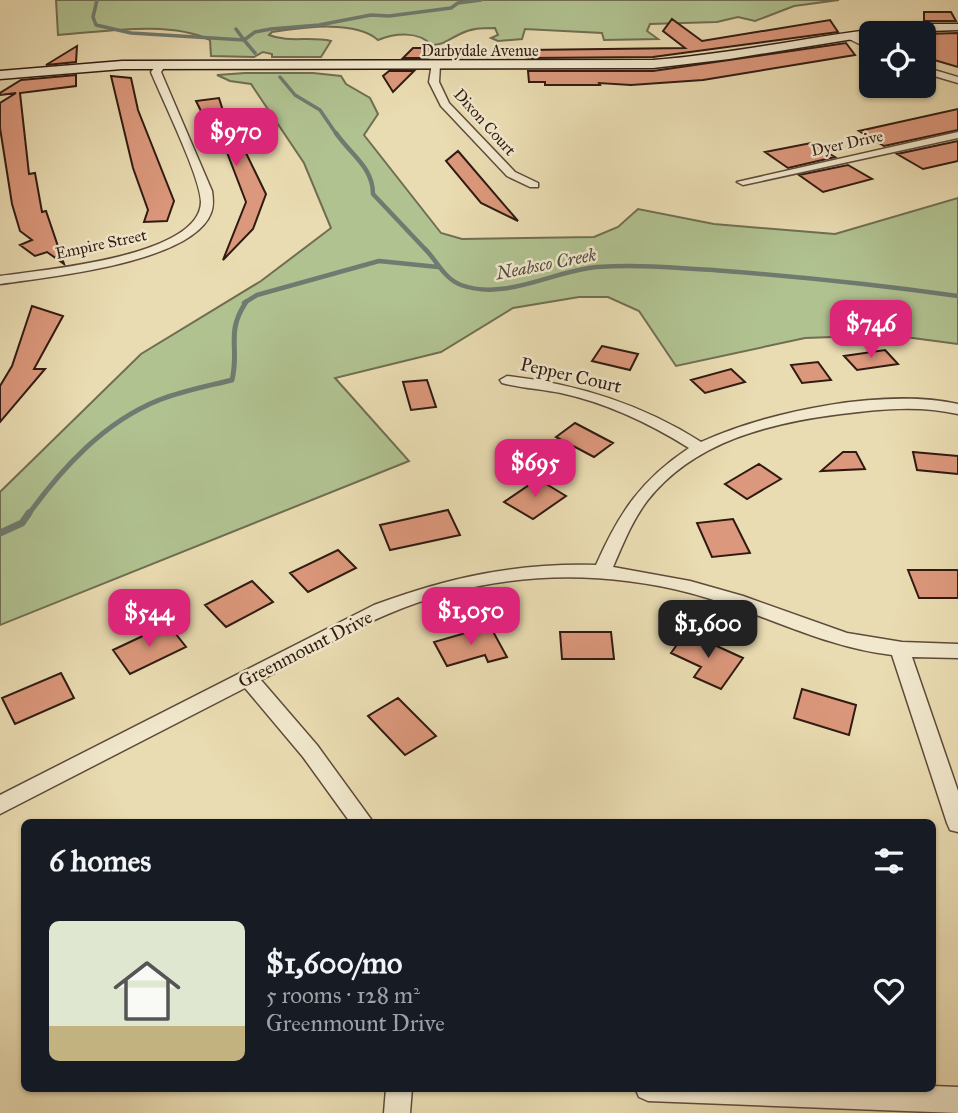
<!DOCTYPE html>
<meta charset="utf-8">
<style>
:root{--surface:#171b24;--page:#242831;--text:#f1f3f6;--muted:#9ea1a6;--accent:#db2777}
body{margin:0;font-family:"IM FELL Great Primer",serif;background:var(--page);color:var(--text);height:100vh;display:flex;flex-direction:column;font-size:26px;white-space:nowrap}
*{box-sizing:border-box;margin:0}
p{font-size:23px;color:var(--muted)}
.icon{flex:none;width:38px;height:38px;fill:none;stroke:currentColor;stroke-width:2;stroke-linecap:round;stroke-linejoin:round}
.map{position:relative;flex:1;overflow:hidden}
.drawer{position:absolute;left:21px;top:819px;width:915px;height:273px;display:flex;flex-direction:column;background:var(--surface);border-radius:10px;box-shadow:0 2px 5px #0004}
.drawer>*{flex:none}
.tools{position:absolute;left:859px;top:21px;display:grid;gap:14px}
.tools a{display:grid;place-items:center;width:77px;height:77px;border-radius:10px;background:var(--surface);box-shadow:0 2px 5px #0004;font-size:35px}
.price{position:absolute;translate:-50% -60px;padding:0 16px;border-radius:14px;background:var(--accent);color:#fff;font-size:23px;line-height:46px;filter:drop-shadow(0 2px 4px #0008)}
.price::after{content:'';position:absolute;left:50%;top:42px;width:21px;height:16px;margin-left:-10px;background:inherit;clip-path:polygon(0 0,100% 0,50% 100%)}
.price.current{background:#222;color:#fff}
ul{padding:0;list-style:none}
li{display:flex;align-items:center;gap:21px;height:175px;padding:0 28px}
li span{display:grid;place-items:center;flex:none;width:196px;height:140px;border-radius:10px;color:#555}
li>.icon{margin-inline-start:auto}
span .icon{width:84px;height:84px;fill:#fffc;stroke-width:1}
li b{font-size:30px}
h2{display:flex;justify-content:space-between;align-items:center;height:84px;padding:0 28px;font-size:30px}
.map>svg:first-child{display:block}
.green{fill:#b1c291;stroke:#706e52;stroke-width:2}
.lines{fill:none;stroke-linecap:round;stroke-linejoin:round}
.stream-far3{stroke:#6e7b70;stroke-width:3.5}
.stream-far2{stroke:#6e7b70;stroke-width:4.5}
.stream-far1{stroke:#6e7b70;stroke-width:5}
.stream{stroke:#6e7b70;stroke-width:7}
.building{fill:#dc987c;stroke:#301b12;stroke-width:2}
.street-casing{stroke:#5e4b3a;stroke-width:3}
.secondary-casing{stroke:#301b12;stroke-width:3}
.street{fill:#f1e8cd;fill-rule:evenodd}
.secondary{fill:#f1e8cd;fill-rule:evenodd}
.labels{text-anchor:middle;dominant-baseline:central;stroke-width:5;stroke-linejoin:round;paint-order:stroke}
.far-street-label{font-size:16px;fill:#301b12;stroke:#f1e8cd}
.far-water-label{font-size:18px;font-style:italic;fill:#4f4b41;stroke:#f1e8cd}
.street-label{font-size:19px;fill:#301b12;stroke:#f1e8cd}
</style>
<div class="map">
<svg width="958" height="1113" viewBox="0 0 958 1113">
<rect width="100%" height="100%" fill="#eadcb2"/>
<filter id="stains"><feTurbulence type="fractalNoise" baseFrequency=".00286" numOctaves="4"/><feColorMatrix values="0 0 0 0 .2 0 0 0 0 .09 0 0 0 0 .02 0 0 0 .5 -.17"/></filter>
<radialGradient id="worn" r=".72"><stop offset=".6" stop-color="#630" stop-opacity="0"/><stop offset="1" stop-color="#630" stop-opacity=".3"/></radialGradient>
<!-- green -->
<path class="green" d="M56,0h783l-45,6 -39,15 -17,-4 -21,5 -67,2 -3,7 11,8 -54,1 -2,-7 -77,-4 -3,10 -24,2 -7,-3 7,-3 -3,-7c-13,0 -24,0 -35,6 -11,5 -16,11 -28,11 -14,-14 -36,-12 -54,-5 -23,-21 -78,-12 -106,-8l-3,3c19,8 42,1 62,6l-10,16h-49v-3l-9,-2 -9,5 -43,-1 -1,-16c-41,-20 -107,-8 -152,-5z
M245,73h68l28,3 5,8 24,14 8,16 -14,21 77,98 21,6 132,-2 24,-10 20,-18 76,15 121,10 123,-36v146l-68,-9 -85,3 -129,28 -37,-55 -31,-14h-29l-66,11 -72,44 -106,26 74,83 -409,164v-133l141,-138 120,-73 70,-53 -27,-65 -53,-79 -21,-3 -13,-6z"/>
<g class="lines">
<!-- stream-far3 -->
<path class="stream-far3" d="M97,0l-4,17 3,8 35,8 113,7 -8,-11
M255,53l-11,-13 11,-8 16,-3 48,-4 52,-10 18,1 62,-8 7,-5 23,-3
M280,77l15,18 25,15 17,25"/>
<!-- stream-far2 -->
<path class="stream-far2" d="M336,133c14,21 37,34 37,61 17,18 34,36 51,54 13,12 19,30 37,37 45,16 91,-14 136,-18 42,-3 85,1 128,4 78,6 155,14 233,25
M244,303l13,-8 122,-34 59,6"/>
<!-- stream-far1 -->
<path class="stream-far1" d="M28,515c34,-47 76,-93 131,-115 23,-9 49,-14 73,-20 8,-33 -7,-46 14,-78"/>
<!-- stream -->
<path class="stream" d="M0,533l22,-10 7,-10"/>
</g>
<!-- building -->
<path class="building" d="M924,12h27l5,9h-32z
M672,19l30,22 128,-21 8,12 -185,25 -126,1 -1,-8 159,-2 -22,-17z
M958,33v34l-34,-10v-23z
M846,43l9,12 -152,25 -72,5 -32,-2 1,2h-55v-3h-16l-1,-11h125z
M77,46l-1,16 -30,3z
M413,48h25l-10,10h-25z
M389,71h25l-21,21 -10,-16z
M76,75v11l-56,7 9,81 6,-1 7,39 4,-1 18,53 -17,-12 -12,4 -15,-11 12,-5 -12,-9 -8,-27 -12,-76v-25l16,-10 -16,2v-2l21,-13z
M111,76l20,2 7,32 36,91 -7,20 -23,1 4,-12 -15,-42z
M219,98l5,16h3l39,80 -13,35 -30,31 23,-58 -23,-60 -6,1 -21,-42z
M958,109v21l-74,16 -25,-15z
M958,141v20l-35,8 -26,-15z
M811,143l24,14 -47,11 -23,-16z
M458,151l60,70 -37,-18 -35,-42z
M848,165l24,14 -49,13 -24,-17z
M32,306l31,10 -29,53h11l-45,53v-36l12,-20z
M602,346l36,8 -8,16 -38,-9z
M885,350l13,14 -41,6 -13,-14z
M818,362l13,18 -29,3 -11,-18z
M731,369l14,13 -40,11 -14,-13z
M427,380l9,27 -25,3 -8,-28z
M575,423l38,20 -19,14 -38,-20z
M843,452h13l9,17 -44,2z
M913,452l45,4v18l-41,-4z
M759,464l22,15 -34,20 -22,-15z
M538,479l28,17 -33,23 -29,-17z
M448,510l12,25 -70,15 -10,-25z
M733,519l17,34 -38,4 -15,-34z
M338,550l18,18 -48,24 -18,-19z
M908,570h50v28h-39z
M252,581l21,21 -47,25 -21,-22z
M168,624l18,23 -56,27 -17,-24z
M490,626l17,31 -19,5 -3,-7 -38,11 -13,-24z
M560,632h51l3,27h-52z
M686,632l57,26 -22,31 -27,-12 7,-10 -30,-14z
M61,673l13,25 -59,26 -13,-26z
M802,689l54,16 -7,30 -55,-17z
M398,698l38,38 -31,19 -37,-39z"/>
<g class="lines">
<defs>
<path id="street" d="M847,34h6l19,9v7l-25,-12z
M158,63l8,2 -5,7 51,119c1,7 2,15 -1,22 -19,50 -163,64 -211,71v-8c41,-6 200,-19 201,-74 0,-24 -39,-103 -50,-130z
M432,63l8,2 -1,17 10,21 66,69 23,11v4h-8l-23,-11 -66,-70 -12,-24z
M924,67l34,10v6l-34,-10z
M958,132v6l-215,47 -6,-3z
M507,376c70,8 134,28 194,66 68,-31 183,-54 257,-38v10c-39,-9 -77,-5 -117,0 -71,9 -147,27 -194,87 -15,20 -24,43 -34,66l77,14 53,15 104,37 55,9 56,2v14l-46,-1 46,134v41l-8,-2 -3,-7 -55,-168c-71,-8 -133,-44 -202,-62 -102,-26 -205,-20 -302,21 -43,18 -85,44 -127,66l56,65 56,77h-23l-47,-65 -58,-69 -245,126v-19l374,-190c76,-28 141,-42 222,-40 23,-52 45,-85 93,-117 -40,-25 -82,-45 -128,-55 -20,-4 -40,-5 -59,-10l-2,-3z
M933,1086l25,1v26l-310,-12 -9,-4 -4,-9h298z
M386,1088h26l-2,25h-26z"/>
<path id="secondary" d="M920,24h38v6l-86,3v3l-143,23 -76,9 -531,1 -122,10v-8l122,-10 531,-1c90,-7 177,-28 267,-36z"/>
</defs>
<!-- street casing -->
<use href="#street" class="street-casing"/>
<!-- secondary casing -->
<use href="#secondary" class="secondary-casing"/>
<!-- street -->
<use href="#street" class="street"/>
<!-- secondary -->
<use href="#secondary" class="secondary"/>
</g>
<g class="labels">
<!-- far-street labels -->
<g class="far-street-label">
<text x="480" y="50">Darbydale Avenue</text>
<text transform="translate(485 122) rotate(48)">Dixon Court</text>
<text transform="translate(847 143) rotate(-12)">Dyer Drive</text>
<text transform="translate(101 244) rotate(-12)">Empire Street</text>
</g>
<!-- far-water labels -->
<g class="far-water-label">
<text transform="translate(546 264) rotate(-11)">Neabsco Creek</text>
</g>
<!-- street labels -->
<g class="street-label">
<text transform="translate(571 375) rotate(13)">Pepper Court</text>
<text transform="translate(305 649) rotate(-27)">Greenmount Drive</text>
</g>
</g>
<rect width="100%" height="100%" filter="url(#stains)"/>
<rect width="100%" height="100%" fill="url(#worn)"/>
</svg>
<div class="tools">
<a><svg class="icon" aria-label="locate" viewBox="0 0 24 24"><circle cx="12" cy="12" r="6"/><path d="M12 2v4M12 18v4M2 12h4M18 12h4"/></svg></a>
</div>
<b class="price" style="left:236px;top:168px">$970</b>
<b class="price" style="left:871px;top:360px">$746</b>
<b class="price" style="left:535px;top:499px">$695</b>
<b class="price" style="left:471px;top:647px">$1,050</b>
<b class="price" style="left:149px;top:649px">$544</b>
<b class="price current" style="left:708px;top:660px">$1,600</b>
<section class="drawer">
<h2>6 homes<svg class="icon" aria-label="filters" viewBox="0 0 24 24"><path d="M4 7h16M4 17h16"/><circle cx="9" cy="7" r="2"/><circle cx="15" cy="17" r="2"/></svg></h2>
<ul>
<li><span style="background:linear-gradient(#dfe7d0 75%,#c2b280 0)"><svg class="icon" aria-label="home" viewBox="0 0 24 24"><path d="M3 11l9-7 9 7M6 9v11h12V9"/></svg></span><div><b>$1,600/mo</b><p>5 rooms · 128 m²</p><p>Greenmount Drive</p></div><svg class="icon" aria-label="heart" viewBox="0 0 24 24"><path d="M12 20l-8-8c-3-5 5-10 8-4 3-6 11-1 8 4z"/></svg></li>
</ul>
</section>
</div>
